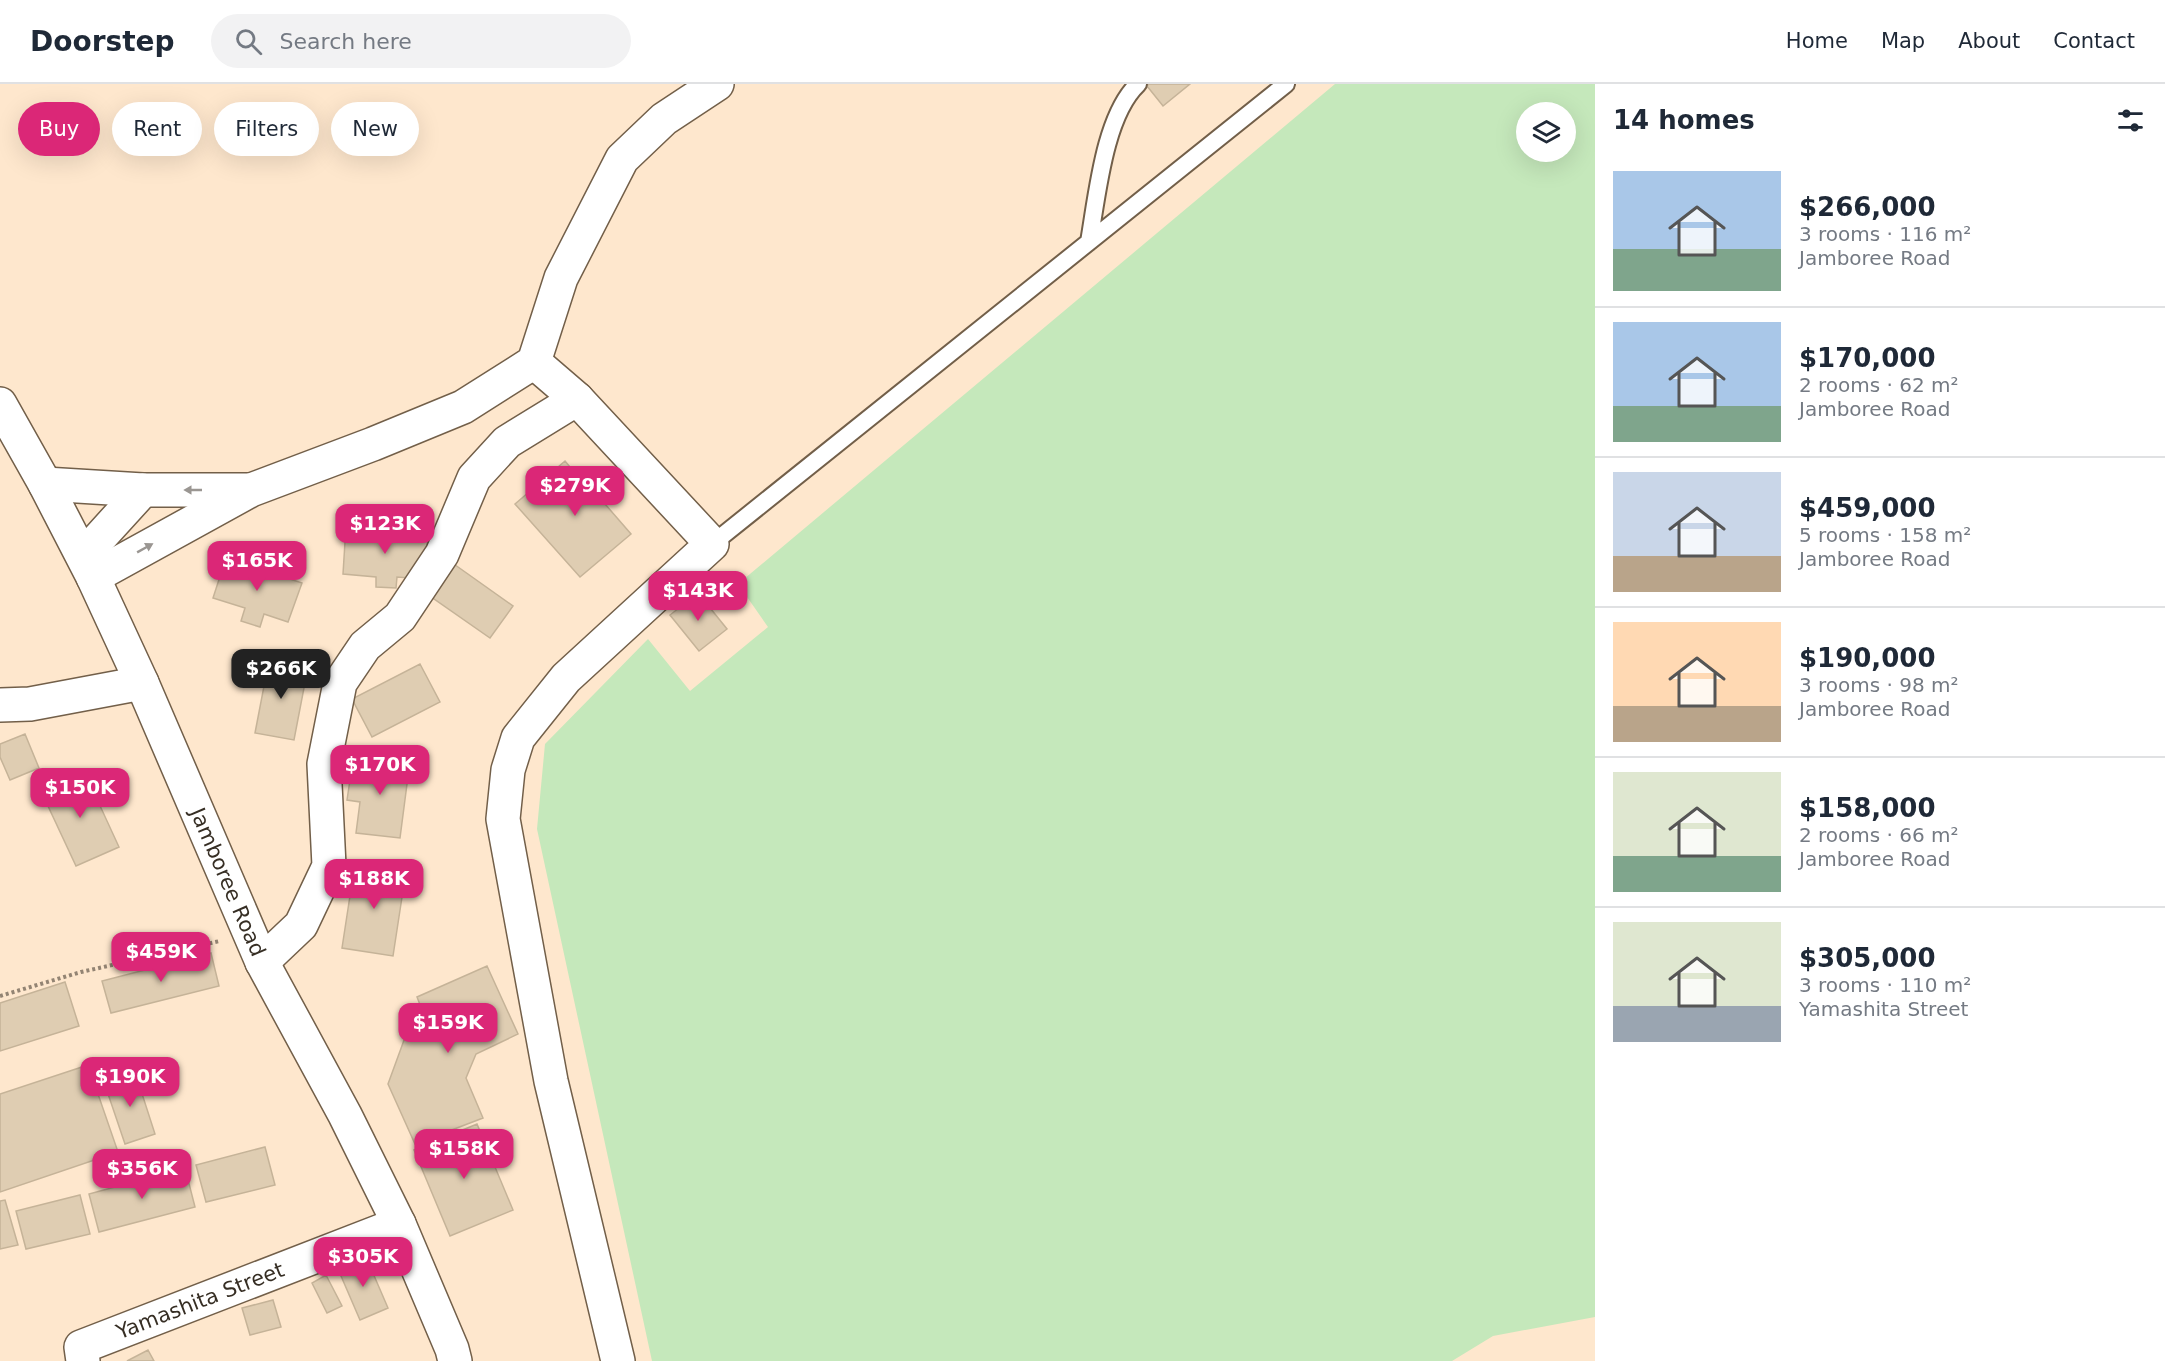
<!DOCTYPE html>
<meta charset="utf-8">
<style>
:root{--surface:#fff;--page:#f2f2f3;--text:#1f2937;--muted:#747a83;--line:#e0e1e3;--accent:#db2777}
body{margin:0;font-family:"DejaVu Sans",sans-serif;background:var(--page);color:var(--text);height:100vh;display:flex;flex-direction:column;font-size:22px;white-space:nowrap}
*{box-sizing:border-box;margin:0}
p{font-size:20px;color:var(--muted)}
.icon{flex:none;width:33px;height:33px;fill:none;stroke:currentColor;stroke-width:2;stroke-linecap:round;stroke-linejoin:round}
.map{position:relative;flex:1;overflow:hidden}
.drawer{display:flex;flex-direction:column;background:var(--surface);width:570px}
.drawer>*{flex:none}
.top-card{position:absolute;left:18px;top:18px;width:570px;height:54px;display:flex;gap:12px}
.fabs{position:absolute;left:1516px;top:18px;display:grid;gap:12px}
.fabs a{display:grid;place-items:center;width:60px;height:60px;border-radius:50%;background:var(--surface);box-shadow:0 6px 24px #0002;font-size:30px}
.price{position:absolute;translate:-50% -51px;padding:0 14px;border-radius:12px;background:var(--accent);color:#fff;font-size:20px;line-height:39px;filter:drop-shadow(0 2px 3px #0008)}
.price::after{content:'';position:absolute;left:50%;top:36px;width:18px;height:14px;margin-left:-9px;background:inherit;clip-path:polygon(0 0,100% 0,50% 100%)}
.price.active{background:#222;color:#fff}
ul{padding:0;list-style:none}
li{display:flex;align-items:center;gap:18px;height:150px;padding:0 18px}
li+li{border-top:2px solid var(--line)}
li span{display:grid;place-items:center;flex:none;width:168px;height:120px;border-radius:0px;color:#555}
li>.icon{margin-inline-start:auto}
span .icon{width:72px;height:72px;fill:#fffc;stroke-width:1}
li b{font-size:26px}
h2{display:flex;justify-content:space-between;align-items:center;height:72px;padding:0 18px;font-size:26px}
.pill{padding:0 21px;border-radius:27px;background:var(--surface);box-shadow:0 6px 24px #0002;font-size:21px;line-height:54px}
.pill.active{background:var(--accent);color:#fff}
header{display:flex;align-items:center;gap:36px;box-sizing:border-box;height:84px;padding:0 30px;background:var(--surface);border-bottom:2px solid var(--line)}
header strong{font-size:28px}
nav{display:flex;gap:33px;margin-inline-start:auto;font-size:21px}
.search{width:420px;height:54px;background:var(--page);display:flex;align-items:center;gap:15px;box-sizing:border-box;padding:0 21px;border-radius:33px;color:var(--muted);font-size:22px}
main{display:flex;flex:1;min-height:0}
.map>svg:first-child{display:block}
.green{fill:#c5e8bb;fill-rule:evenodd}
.building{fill:#dfcdb2;stroke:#c5b398;stroke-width:1.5}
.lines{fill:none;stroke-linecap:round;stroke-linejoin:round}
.service-casing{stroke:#725f49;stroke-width:20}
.minor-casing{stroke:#725f49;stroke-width:36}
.secondary-casing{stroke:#725f49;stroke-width:36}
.path{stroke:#938473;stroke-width:4;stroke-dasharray:3 3;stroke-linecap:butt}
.service{stroke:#fff;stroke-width:16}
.minor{stroke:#fff;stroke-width:33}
.secondary{stroke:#fff;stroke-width:33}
.oneway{fill:#9a9692}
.labels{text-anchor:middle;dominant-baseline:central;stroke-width:4.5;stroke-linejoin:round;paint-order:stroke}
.street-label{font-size:21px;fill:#362e24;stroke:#fee7cd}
</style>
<header>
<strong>Doorstep</strong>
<div class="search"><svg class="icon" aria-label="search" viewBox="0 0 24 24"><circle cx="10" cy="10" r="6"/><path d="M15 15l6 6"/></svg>Search here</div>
<nav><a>Home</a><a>Map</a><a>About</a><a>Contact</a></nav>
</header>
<main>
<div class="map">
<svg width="1595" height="1277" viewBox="0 0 1595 1277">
<rect width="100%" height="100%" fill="#fee7cd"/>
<!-- green -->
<path class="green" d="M1335,0h260v1233l-102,19 -41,25h-800l-115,-532 8,-85 103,-105 42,52 78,-64 -30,-43zM1566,28v40h-39v-40z"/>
<!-- building -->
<path class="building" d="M1149,0h41l-27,22 -16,-20z
M565,377l19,23 12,-11 19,23 -10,8 26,30 -51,43 -65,-73z
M346,442l82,7 -4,46 -27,-2 -1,11 -20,-1v-10l-33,-3z
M226,474l76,25 -14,39 -24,-8 -4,13 -19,-6 4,-13 -32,-10z
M451,478l62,44 -23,32 -63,-44z
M698,509l29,36 -28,22 -29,-36z
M269,576l39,7 -14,73 -39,-7z
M420,580l20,38 -68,35 -20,-38z
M25,650l14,34 -29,12 -10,-23v-13z
M367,672l43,5 -10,77 -44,-5 4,-31 -13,-2 3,-20 7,1 2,-19h7z
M84,687l35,76 -43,19 -35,-75z
M355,779l51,8 -13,85 -51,-8z
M211,869l8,33 -108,27 -9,-32z
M487,882l31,68 -42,20 -10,24 17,40 -68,26 -27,-60 23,-63 13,-6 -7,-18z
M65,898l14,44 -79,25v-48z
M88,981l30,87 -118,40v-98z
M135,988l20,62 -30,10 -21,-62z
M477,1040l36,86 -63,26 -36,-86z
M265,1063l10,38 -69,17 -10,-37z
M185,1084l10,39 -96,25 -10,-38z
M80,1111l10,39 -64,15 -10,-38z
M5,1116l13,45 -18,4v-48z
M366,1173l22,51 -28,12 -22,-51z
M326,1191l16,31 -15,7 -15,-30z
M273,1216l8,27 -31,8 -8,-27z
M148,1266l6,11h-27z"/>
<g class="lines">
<defs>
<path id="service" d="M1089,158c8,-45 15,-126 49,-158
M712,460l574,-460"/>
<g id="minor">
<path d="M534,278l43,37 135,145 -146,134 -48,60 -10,32 -5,49 48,262 67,280"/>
<path d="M45,400l98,6h104"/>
<path d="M83,472l60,-66"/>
<path d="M93,493l158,-87 122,-46 90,-37 71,-45 27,-84 61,-119 42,-40 53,-35"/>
<path d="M0,621l30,-1 112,-21"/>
<path d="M262,878l39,-37 28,-59 -5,-102 16,-81 25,-37 35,-29 42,-63 32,-76 33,-36 70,-43"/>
<path id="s1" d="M83,1277l-2,-14 318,-123"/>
</g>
<g id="secondary">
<path id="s2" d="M0,320l45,80 48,93 49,106 120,279 83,153 54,109 53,125 3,12"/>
</g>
</defs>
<!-- service casing -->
<use href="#service" class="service-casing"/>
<!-- minor casing -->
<use href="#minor" class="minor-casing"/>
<!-- secondary casing -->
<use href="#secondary" class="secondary-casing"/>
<!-- path -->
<path class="path" d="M0,912l81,-24 139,-31"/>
<!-- service -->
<use href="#service" class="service"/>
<!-- minor -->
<use href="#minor" class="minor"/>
<!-- secondary -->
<use href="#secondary" class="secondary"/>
</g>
<!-- one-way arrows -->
<defs><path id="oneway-solid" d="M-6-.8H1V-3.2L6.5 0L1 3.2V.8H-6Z" transform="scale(1.5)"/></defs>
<g class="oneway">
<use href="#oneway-solid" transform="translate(193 406) rotate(180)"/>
<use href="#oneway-solid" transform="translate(145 464) rotate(-29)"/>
</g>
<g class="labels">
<!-- street labels -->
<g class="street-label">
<text stroke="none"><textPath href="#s2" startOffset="530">Jamboree Road</textPath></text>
<text stroke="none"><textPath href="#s1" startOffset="142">Yamashita Street</textPath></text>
</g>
</g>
</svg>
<div class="fabs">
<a><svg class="icon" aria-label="layers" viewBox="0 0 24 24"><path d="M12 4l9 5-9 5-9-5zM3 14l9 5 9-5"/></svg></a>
</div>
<b class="price" style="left:575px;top:433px">$279K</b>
<b class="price" style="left:385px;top:471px">$123K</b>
<b class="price" style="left:257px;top:508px">$165K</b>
<b class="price" style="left:698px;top:538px">$143K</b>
<b class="price active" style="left:281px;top:616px">$266K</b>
<b class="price" style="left:380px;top:712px">$170K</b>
<b class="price" style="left:80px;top:735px">$150K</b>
<b class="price" style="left:374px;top:826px">$188K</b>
<b class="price" style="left:161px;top:899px">$459K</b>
<b class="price" style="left:448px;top:970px">$159K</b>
<b class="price" style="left:130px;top:1024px">$190K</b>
<b class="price" style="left:464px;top:1096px">$158K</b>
<b class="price" style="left:142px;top:1116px">$356K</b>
<b class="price" style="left:363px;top:1204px">$305K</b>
<div class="top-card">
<a class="pill active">Buy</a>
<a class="pill">Rent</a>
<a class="pill">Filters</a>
<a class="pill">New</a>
</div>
</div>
<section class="drawer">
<h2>14 homes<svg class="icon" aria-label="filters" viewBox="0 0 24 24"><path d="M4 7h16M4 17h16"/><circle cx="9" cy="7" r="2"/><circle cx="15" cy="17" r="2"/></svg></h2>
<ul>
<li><span style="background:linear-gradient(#a9c7e8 65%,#7fa58c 0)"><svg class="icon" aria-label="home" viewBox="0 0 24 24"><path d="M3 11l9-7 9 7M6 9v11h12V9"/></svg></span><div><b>$266,000</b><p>3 rooms · 116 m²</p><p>Jamboree Road</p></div></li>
<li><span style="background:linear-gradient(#a9c7e8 70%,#7fa58c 0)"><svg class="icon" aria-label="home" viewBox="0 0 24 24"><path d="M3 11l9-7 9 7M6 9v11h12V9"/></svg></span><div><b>$170,000</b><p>2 rooms · 62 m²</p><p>Jamboree Road</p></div></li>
<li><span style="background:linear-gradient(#c9d6e8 70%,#b9a48a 0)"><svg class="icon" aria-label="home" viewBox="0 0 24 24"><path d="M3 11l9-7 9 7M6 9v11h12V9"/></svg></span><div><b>$459,000</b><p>5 rooms · 158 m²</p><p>Jamboree Road</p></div></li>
<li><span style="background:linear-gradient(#ffd9b3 70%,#b9a48a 0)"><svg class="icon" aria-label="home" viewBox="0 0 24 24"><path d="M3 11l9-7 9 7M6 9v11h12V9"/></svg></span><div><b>$190,000</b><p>3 rooms · 98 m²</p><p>Jamboree Road</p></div></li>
<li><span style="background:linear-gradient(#dfe7d0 70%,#7fa58c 0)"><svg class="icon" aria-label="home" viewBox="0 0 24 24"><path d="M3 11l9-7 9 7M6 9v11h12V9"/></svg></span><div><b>$158,000</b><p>2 rooms · 66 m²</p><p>Jamboree Road</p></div></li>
<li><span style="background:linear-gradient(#dfe7d0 70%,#9aa5b1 0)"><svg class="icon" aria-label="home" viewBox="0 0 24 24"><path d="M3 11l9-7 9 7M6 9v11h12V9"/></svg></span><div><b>$305,000</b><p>3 rooms · 110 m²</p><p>Yamashita Street</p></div></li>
</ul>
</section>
</main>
